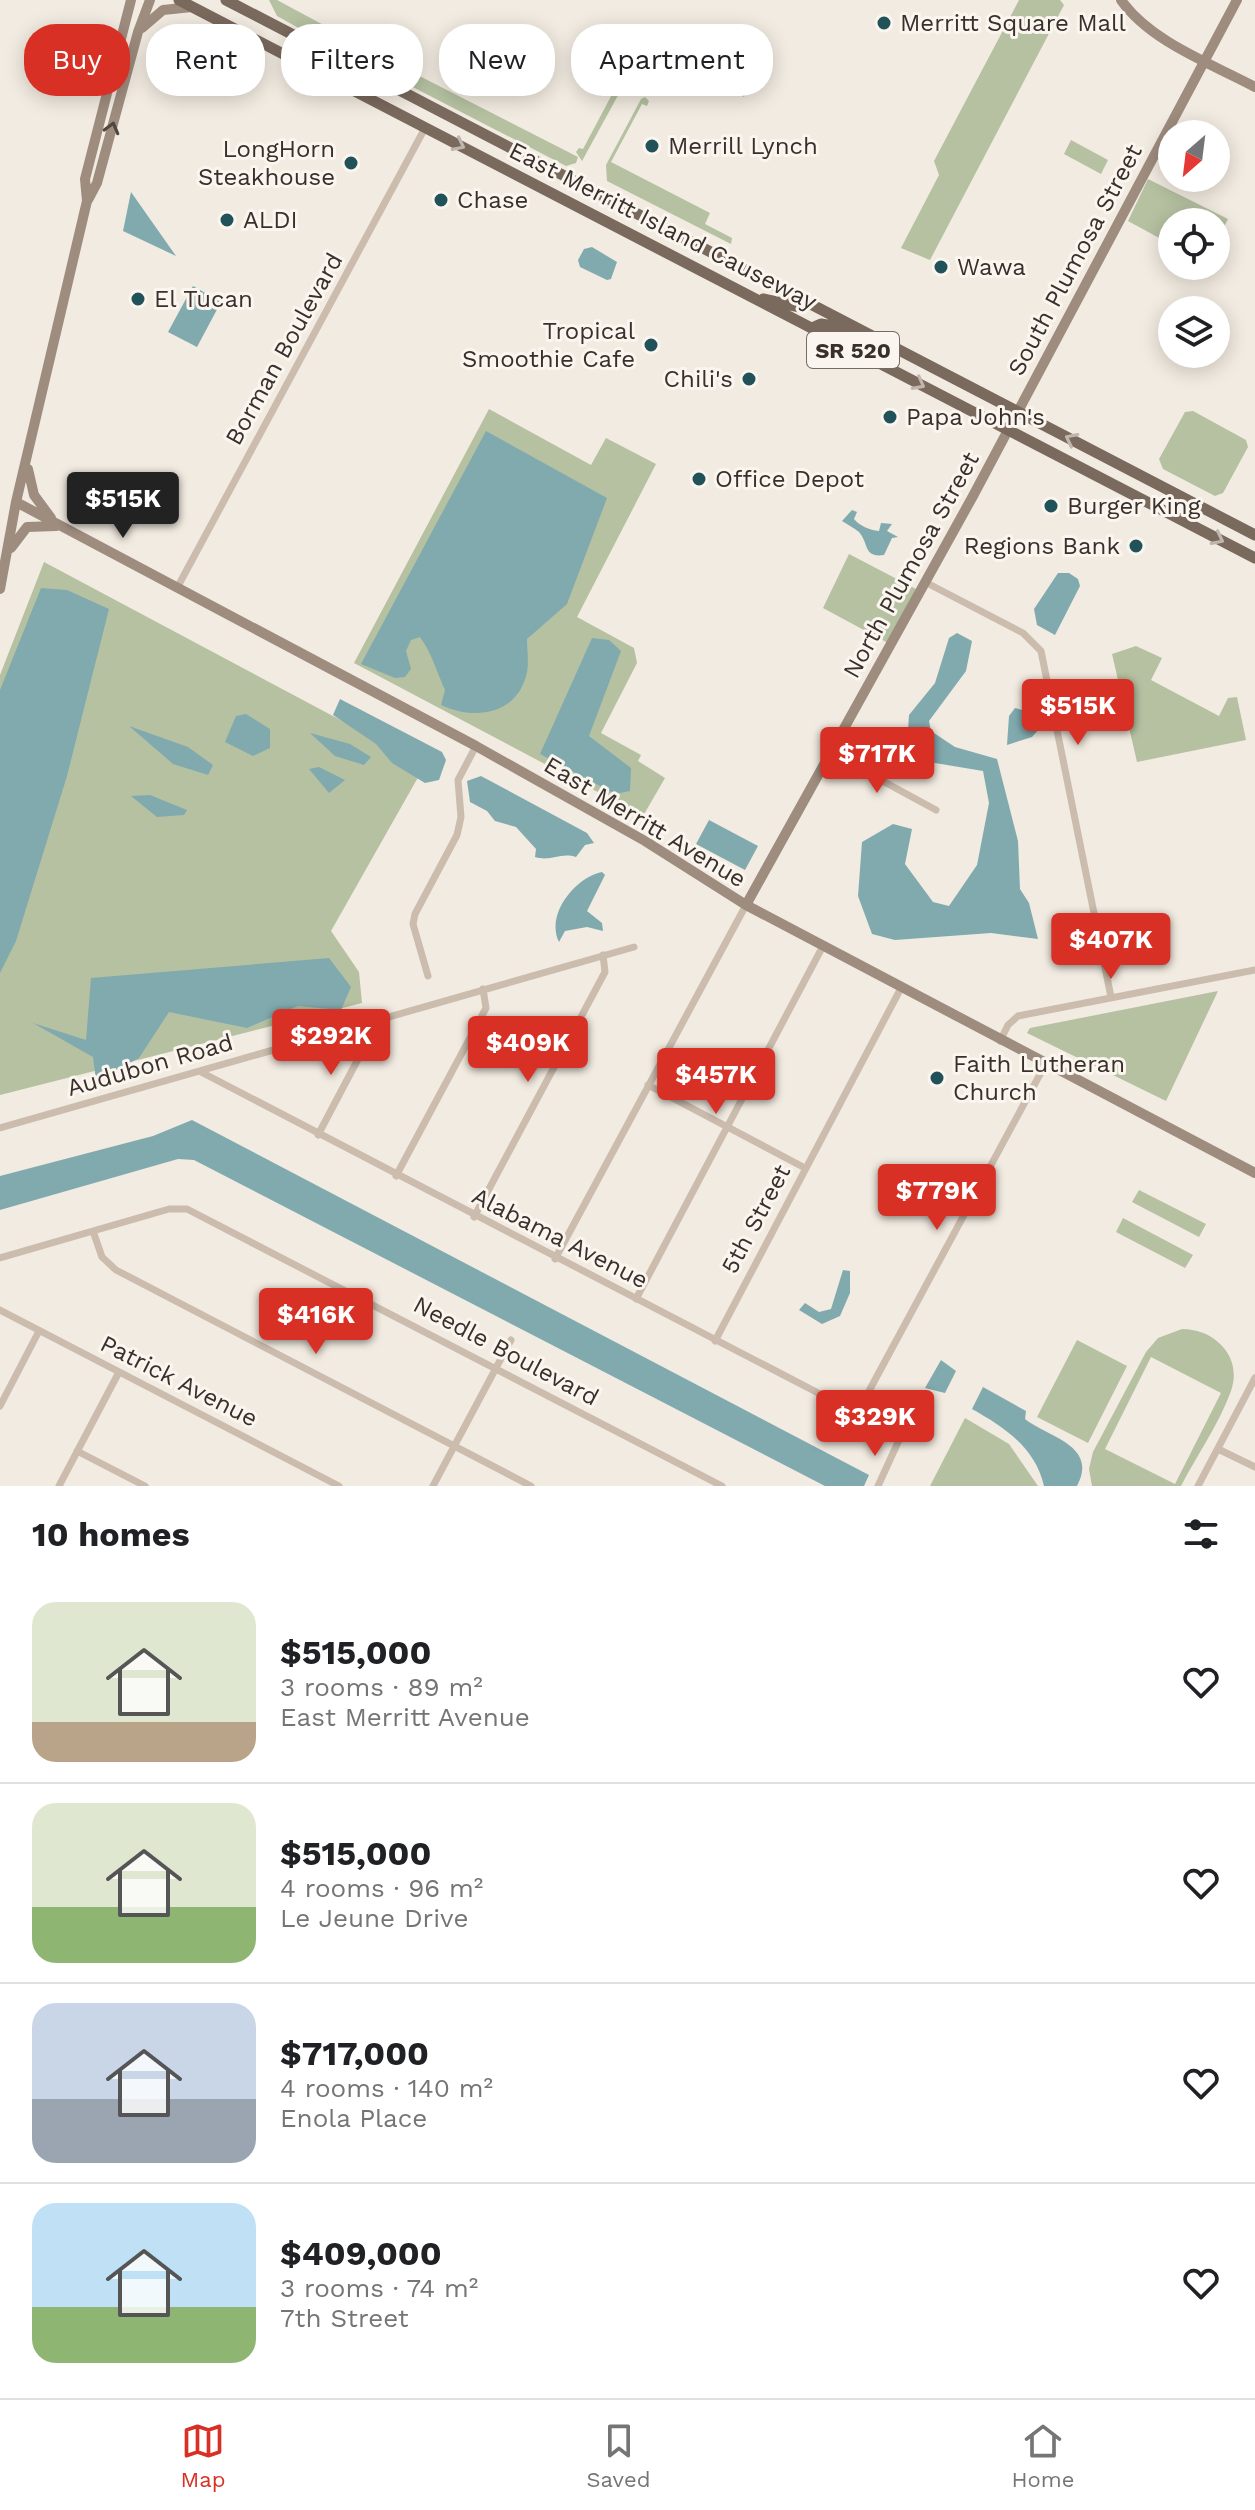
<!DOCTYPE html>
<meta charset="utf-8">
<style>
:root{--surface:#fff;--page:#f2f2f2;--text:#202124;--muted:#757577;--line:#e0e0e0;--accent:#d93025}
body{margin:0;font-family:"Work Sans",sans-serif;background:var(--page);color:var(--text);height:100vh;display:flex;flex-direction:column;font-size:30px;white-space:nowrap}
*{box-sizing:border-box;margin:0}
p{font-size:26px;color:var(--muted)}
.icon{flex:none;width:44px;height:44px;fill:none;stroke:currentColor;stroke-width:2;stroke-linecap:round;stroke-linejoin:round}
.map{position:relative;height:1486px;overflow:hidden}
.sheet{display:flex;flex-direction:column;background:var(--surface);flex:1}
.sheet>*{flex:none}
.hud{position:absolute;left:24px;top:24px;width:800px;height:72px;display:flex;gap:16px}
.needle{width:52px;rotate:208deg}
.tools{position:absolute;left:1158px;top:120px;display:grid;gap:16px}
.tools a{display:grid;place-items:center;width:72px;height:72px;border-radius:50%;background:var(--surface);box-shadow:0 4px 20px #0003;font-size:40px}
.price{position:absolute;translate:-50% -68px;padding:0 18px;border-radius:8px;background:var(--accent);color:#fff;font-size:26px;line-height:52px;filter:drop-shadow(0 2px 4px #0008)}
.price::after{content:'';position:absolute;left:50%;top:48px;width:24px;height:18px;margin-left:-12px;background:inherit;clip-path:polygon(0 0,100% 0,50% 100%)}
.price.current{background:#222;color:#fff}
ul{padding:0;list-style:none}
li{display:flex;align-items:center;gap:24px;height:200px;padding:0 32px}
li+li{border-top:2px solid var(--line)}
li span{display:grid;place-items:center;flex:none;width:224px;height:160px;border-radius:24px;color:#555}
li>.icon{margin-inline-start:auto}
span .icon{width:96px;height:96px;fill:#fffc;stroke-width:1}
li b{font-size:34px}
h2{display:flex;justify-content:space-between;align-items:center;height:96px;padding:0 32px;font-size:34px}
.chip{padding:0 28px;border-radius:32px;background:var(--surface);box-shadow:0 4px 20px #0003;font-size:28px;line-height:72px}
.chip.current{background:var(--accent);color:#fff}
.tabs{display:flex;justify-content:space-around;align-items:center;height:112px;border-top:2px solid var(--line);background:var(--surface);font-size:22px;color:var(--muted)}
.tabs a{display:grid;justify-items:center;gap:4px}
.tabs .current{color:var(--accent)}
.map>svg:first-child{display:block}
.green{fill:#b5c1a1;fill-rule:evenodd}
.water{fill:#81aaaf}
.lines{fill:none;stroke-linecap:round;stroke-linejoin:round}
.street{stroke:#cbbcad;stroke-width:7}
.secondary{stroke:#9e8c7e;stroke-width:10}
.primary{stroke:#7a695d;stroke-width:11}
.oneway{stroke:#524740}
.oneway2{stroke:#c0b6ad}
.poi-dot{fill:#225259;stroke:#faf5ee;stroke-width:3}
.labels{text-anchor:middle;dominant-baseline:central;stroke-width:6;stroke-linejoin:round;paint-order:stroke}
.shield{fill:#faf5ee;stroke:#736b66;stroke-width:2}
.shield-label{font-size:22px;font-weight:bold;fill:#39302b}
.poi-label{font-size:24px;fill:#39302b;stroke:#faf5ee;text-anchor:start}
.street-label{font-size:24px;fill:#39302b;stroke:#faf5ee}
</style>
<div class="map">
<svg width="1255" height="1486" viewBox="0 0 1255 1486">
<rect width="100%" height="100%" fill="#f2ebe1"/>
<!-- green -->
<path class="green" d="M269,0h8l67,36 27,-4 11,-6 8,8 -13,22 -19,5 -81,-45z
M1019,0h41l4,5 -134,255 -29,-12 38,-73 -5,-14z
M643,36l6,3 -67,122 -6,-9 3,-4 4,1z
M671,46l98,22 -1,8 -13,-2 -11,23 -78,-36z
M398,65l180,92 -2,6 -10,3 -163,-84z
M645,97l4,4 -2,5 -5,-2 -31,58 99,51 -5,11 27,14 -1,6 -124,-63 -1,-16 35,-66z
M1071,140l37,20 -7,14 -37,-20z
M1148,179l80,40 -12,23v-20h-44v23l-44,-24z
M489,409l102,56 15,-27 50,26 -79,153 57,31 3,15 -36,70 40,22 -3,6 27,17 -22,38 -289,-153z
M1193,411l53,29 2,7 -25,46 -8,3 -52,-27 -4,-10 26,-47z
M849,554l67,35 -28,54 -65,-35z
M44,562l381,203 -94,166 28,41 3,31 -362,92v-420z
M1136,646l26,12 -11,22 68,36 9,-18 9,-1 9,43 -109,22 -25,-108z
M1218,991l-52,110 -139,-68 3,-5z
M1139,1190l67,34 -7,13 -67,-35z
M1123,1218l70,37 -8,13 -69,-36z
M1182,1329c33,0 61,28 49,62 -12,33 -34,64 -50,95h-89l-3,-17 4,-17 53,-100 12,-14zM1151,1357l70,36 -46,91 -70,-35z
M1077,1340l50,26 -39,77 -51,-26z
M965,1418l44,26 29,42h-108z"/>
<!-- water -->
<path class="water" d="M677,55l72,16 -8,19 -66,-32z
M131,192l45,64 -53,-25z
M592,247l25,15 -6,17 -4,1 -27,-13 -2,-7 6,-11z
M193,286l28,16 -24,45 -29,-15z
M486,431l121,67 -40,106 -40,35c0,10 2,23 0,33 -9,43 -52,49 -86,33l4,-15c-8,-17 -13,-37 -25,-53l-9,3 -5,11 5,18 -6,8 -10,1 -34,-14z
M852,510l5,2 -3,7c6,7 15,11 25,12l2,-8 11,1 -5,7 11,6 -6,1 -8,17c-21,3 -15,-12 -25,-23 -5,-4 -12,-8 -17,-11z
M1058,573h11l9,6 2,7 -25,49 -18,-10 -3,-16z
M41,588l26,2 42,19 -42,167 -51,165 -16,32v-283z
M957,633l15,8 -6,30 -37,50 2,10 24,16 42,12 21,82 2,48 9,14 9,36 -47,-6 -96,7 -23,-6 -14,-38 4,-54 31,-18 19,5 -7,35 28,38 16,4 28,-41 12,-62 -6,-32 -48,-8 -28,-17 2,-31 26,-32 14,-45z
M592,638l17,2 12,11 -32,85 42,32 -1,23 -15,3 -75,-40z
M340,699l102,53 4,8 -7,20 -14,3 -33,-20 -16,-19 -43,-29z
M1015,708l21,6 3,15 -7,8 -25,8 2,-29z
M246,714l24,15v19l-17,8 -28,-14 11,-26z
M129,726l59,21 25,18 -5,10 -35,-11z
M310,733l40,11 21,13 -7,8 -29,-9z
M319,767l26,13 -16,13 -20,-24z
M481,776l106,57 7,10 -9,2 -9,12c-16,-5 -25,5 -41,0l1,-8 -20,-22 -21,-6 -8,-10 -17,-9 -3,-21z
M150,795l37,15 -3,5 -27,2 -26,-21z
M709,820l49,26 -13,24 -49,-26z
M602,872l3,3 -18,36 15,12 1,8 -16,-4 -22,4 -6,11c-14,-28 17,-65 43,-70z
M329,958l22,29 -10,23 -43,-4 -51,22 -78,-16 -30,46 -43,23 -3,-24 -60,-34 53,17 5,-62z
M192,1120l677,355 -5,11h-39l-631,-326 -16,-1 -178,51v-34l153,-40z
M843,1270l7,1v22l-10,23 -18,8 -23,-14 6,-7 14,9 12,-3z
M941,1360l15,11 -11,22 -20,-5z
M983,1387l43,24 -1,8c22,18 74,26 52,67h-33c-9,-39 -40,-59 -72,-77z"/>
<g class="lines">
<!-- street -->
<path class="street" d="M925,582l98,51 18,18 70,346
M177,588l248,-460
M831,753l105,57
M428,976l-15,-52 2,-10 42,-79 4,-18 -3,-37 18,-34
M1000,1041l8,-16 10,-9 237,-46
M201,1072l694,361 4,7 -21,46
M648,1085l157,83
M0,1128l634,-181
M318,1135l48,-91v-21
M396,1176l90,-168 -3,-19
M474,1217l131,-245 -2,-17
M93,1231l9,26 14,13 415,216
M0,1258l169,-49h18l535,277
M555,1259l191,-354
M636,1299l187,-353
M0,1310l339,176
M715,1341l186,-353
M0,1406l39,-75
M856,1415l189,-350
M1218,1449l37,18
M77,1451l68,35
M59,1486l60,-114
M433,1486l78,-146
M1198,1486l57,-108"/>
<!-- secondary -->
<path class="secondary" d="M1121,0c30,42 89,63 134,87
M142,28l21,-18 29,-3
M88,200l9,-17 41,-151 12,-32
M28,469l6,26 17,23
M16,502l460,244 169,95 101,64 509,268
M11,548l16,-21 29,-1
M0,589l16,-87 71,-301 -2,-22 46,-179
M746,905l227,-409 264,-496"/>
<!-- primary -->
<path class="primary" d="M179,0l1076,558
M226,0l1029,535
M339,77l18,4 20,-1
M763,299l37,8 11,-3
M812,328l9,-4 25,4"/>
</g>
<!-- one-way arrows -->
<defs><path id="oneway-chevron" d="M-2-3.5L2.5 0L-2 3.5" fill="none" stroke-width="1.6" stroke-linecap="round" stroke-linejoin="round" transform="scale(2)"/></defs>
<use class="oneway" href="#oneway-chevron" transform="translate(112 128) rotate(-75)"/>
<g class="oneway2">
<use href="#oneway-chevron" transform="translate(459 145) rotate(27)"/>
<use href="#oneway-chevron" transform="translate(919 384) rotate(28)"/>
<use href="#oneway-chevron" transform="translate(1071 439) rotate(-153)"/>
<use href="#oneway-chevron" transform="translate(1218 539) rotate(27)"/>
</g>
<!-- markers -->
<g class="poi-dot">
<circle cx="884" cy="23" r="8"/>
<circle cx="652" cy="146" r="8"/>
<circle cx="351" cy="163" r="8"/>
<circle cx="441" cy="200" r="8"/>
<circle cx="227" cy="220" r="8"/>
<circle cx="941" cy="267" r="8"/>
<circle cx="138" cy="299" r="8"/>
<circle cx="651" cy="345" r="8"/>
<circle cx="749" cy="379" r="8"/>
<circle cx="890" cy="417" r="8"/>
<circle cx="699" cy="479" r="8"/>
<circle cx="1051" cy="506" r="8"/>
<circle cx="1136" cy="546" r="8"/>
<circle cx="937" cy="1078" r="8"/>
</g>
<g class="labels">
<!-- shield labels -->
<rect class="shield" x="807" y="332" width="92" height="36" rx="6"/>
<g class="shield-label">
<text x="853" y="350">SR 520</text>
</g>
<!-- poi labels -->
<g class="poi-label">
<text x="900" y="23">Merritt Square Mall</text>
<text x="668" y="146">Merrill Lynch</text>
<text x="335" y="149" text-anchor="end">LongHorn<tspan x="335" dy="28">Steakhouse</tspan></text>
<text x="457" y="200">Chase</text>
<text x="243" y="220">ALDI</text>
<text x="957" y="267">Wawa</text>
<text x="154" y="299">El Tucan</text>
<text x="635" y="331" text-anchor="end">Tropical<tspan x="635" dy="28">Smoothie Cafe</tspan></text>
<text x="733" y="379" text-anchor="end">Chili's</text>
<text x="906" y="417">Papa John's</text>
<text x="715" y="479">Office Depot</text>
<text x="1067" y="506">Burger King</text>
<text x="1120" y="546" text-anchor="end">Regions Bank</text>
<text x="953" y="1064">Faith Lutheran<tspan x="953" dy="28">Church</tspan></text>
</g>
<!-- street labels -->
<g class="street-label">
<text transform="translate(663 226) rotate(27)">East Merritt Island Causeway</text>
<text transform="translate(1075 260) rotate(-62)">South Plumosa Street</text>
<text transform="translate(284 349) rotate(-61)">Borman Boulevard</text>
<text transform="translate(911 565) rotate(-61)">North Plumosa Street</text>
<text transform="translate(645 822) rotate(31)">East Merritt Avenue</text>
<text transform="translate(150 1065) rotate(-16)">Audubon Road</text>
<text transform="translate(756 1219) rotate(-62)">5th Street</text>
<text transform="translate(560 1238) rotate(27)">Alabama Avenue</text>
<text transform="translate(506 1351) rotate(28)">Needle Boulevard</text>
<text transform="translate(179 1381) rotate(27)">Patrick Avenue</text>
</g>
</g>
</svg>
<div class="tools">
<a><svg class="needle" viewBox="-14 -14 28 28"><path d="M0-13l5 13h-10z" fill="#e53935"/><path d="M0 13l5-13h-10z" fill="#757577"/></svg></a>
<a><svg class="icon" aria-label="locate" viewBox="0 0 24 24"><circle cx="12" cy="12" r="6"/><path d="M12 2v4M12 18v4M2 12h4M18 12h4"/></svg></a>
<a><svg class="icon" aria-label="layers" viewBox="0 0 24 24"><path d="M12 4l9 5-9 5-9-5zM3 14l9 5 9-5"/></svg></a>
</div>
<b class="price current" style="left:123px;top:540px">$515K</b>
<b class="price" style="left:1078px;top:747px">$515K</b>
<b class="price" style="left:877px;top:795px">$717K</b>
<b class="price" style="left:1111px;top:981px">$407K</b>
<b class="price" style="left:331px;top:1077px">$292K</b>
<b class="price" style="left:528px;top:1084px">$409K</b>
<b class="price" style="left:716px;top:1116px">$457K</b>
<b class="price" style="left:937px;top:1232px">$779K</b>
<b class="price" style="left:316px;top:1356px">$416K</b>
<b class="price" style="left:875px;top:1458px">$329K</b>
<div class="hud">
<a class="chip current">Buy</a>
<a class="chip">Rent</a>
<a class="chip">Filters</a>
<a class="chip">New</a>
<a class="chip">Apartment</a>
</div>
</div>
<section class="sheet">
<h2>10 homes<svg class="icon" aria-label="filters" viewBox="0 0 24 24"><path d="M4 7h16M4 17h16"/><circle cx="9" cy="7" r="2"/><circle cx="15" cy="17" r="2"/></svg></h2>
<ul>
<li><span style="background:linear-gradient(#dfe7d0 75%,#b9a48a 0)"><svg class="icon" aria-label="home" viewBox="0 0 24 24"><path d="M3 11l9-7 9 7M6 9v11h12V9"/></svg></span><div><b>$515,000</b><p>3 rooms · 89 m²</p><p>East Merritt Avenue</p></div><svg class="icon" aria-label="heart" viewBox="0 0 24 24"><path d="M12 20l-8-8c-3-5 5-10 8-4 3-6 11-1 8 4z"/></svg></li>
<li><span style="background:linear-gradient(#dfe7d0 65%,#8fb573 0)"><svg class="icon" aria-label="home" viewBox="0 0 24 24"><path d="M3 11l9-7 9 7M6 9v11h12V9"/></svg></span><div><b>$515,000</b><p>4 rooms · 96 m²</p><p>Le Jeune Drive</p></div><svg class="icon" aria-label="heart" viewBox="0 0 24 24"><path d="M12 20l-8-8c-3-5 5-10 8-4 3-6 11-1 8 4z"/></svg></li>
<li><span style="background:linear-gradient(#c9d6e8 60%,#9aa5b1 0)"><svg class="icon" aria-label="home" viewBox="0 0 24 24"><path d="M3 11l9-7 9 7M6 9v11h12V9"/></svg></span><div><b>$717,000</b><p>4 rooms · 140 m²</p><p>Enola Place</p></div><svg class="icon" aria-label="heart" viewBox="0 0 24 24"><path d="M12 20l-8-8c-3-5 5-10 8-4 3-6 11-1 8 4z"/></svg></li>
<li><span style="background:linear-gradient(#bfe0f5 65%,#8fb573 0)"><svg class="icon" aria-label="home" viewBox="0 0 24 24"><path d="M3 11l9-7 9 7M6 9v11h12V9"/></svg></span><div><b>$409,000</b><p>3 rooms · 74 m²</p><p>7th Street</p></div><svg class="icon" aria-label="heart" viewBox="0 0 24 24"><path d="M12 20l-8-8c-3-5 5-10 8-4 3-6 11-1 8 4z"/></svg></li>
</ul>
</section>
<nav class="tabs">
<a class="current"><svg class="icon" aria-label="map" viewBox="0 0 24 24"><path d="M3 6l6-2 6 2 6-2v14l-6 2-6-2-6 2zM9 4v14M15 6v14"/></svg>Map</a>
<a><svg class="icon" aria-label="saved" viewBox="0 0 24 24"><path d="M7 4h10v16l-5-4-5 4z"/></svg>Saved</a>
<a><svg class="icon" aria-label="home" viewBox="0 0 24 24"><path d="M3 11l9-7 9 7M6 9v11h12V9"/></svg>Home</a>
</nav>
